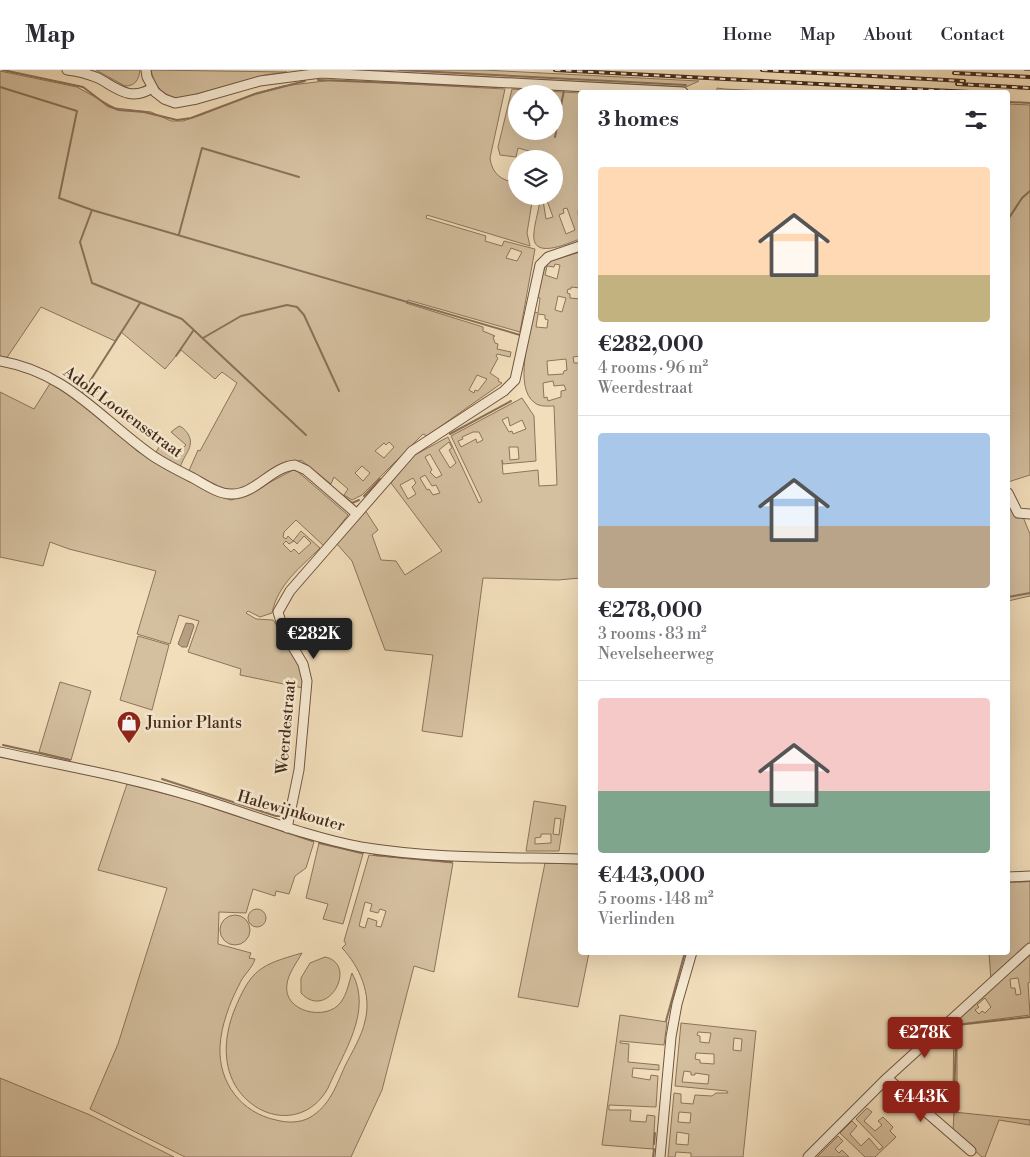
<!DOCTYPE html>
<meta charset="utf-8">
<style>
:root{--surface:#fff;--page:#f2f2f3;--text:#2b2b33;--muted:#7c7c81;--line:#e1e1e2;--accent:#8f2418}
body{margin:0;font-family:"Libre Bodoni",serif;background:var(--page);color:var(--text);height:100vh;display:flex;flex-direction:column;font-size:19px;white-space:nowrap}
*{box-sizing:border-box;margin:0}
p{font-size:16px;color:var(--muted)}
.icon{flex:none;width:28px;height:28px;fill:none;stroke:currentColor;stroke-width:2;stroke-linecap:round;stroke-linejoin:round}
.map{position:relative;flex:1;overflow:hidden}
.panel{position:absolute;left:578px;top:20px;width:432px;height:865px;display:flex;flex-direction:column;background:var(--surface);border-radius:5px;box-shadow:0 5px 20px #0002}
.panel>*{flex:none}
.controls{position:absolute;left:508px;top:15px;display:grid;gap:10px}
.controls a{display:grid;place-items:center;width:55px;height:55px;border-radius:50%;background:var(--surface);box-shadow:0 5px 20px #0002;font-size:25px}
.price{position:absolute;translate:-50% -42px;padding:0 11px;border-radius:5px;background:var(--accent);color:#fff;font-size:16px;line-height:32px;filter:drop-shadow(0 1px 2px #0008)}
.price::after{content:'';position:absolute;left:50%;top:30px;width:15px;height:11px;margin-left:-8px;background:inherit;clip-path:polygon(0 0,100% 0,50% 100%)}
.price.current{background:#222;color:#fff}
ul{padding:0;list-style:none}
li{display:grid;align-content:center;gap:10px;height:265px;padding:0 20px}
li+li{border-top:1px solid var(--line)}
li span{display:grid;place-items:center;height:155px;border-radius:5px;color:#555}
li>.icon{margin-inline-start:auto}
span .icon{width:90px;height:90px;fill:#fffc;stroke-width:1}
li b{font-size:21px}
h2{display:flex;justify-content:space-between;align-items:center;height:60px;padding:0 20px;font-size:21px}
header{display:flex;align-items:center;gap:30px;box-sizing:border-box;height:70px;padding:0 25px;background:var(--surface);border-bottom:1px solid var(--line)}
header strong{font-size:24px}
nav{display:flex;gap:28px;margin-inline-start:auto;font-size:18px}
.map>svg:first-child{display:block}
.green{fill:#d4bf9f;stroke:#8c745b;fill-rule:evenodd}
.water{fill:#b7a083;stroke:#897058}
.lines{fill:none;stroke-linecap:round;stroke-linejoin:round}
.stream{stroke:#897058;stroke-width:2}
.minor-casing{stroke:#705640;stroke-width:11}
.minor{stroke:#f7ead3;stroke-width:9}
.rail-casing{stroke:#442917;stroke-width:4}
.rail{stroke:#f7ead3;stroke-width:2;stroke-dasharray:5.5;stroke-linecap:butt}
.labels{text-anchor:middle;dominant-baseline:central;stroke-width:5;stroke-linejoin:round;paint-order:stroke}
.street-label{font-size:16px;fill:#442917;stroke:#f7ead3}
.poi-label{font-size:16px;fill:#442917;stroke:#f7ead3;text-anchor:start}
</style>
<header>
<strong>Map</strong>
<nav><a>Home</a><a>Map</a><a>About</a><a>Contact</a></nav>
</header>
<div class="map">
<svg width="1030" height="1087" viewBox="0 0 1030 1087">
<rect width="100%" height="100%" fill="#f2debb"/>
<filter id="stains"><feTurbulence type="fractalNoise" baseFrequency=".004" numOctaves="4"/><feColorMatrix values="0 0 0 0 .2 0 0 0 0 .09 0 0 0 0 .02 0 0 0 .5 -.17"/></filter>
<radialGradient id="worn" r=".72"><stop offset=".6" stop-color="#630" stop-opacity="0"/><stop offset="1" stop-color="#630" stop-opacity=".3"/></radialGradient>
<!-- green -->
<path class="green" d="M96,0h44c-1,10 -5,16 -15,16z
M151,0l136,2 -22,3 -86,24c-16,-4 -25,-12 -28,-29z
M350,0h133l216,11 -13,6z
M0,1l77,16 38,21 36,4 20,9h12l18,-6 55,-22 27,-7 50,-6 172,9 -15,69c2,16 11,22 26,25v13h17l-6,37 3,13 -103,-31 -1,3 60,18 -1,5 17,5 2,-5 31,8 -15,83 -112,-32 -2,3 77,24v4l12,5 -2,1 2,6 3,1 -1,5 14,3 -1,5 -13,-3 -1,2 2,2 -8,15 9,6 -1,2 4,2 -75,53 -4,-2 -61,61 -10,5 -8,-5 4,-6 -14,-12 -3,7 -30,-24 -63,31 -11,1 -39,-19 10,-23 2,1 37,-68 -15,-11 -7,7 -34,-29 -16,19 -44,-37 -6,9 -74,-34 -35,52 -6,-2zM511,178l11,4 -5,9 -11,-3zM477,305l10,4 -9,12 -3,-1 -1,3 -5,-3zM389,372l5,5 -10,11 -9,-7 9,-8 2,2zM362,396l8,7 -7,8 -8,-8z
M717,18l7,1 62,3h-69z
M512,19l68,4v117l-2,1 2,28c-14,5 -50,22 -46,-7 1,-12 6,-24 6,-36h14v-37h-14v-5l-22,-6 -2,9 -16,-2 -2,-8zM516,24h38v37h-38zM546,128l7,19 -7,2 -3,-19zM567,138l8,22 -9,4 -7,-19 5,-2 -1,-4z
M1008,34l22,1v370l-22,7z
M580,182v36l-9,-1v2h-3l-1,4 3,1v4l10,1v57l-7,1 1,6h6v21l-2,1 2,2v191l-22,2 -75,-2 -21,159 -40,-6 11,-76 -48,-5 -33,-89 -15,-17 28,-34 13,20 -6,5 9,25 15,1 9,14 37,-24 -51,-68 22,-27 35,-19 31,66 3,-2 -31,-65 71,-38 12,18 2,45 -33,3 -1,-4 1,14 35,-4 1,16 18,-1 -3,-79c-6,0 -14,1 -19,-3 -22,-15 -5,-69 -1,-91l4,1 2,-15 -3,-1 8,-31 6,-5zM555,194l5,1 -3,14 -12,-4 2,-9 7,1zM558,226l8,2 -4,14 -7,-2zM538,244l7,1v4l3,1 -1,8 -11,-1zM566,289l1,11 -3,1 -1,3 -15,1 -1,-14zM553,311l1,5 10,-1 2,5 -5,1v6l-13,4 -1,-4 -3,1 -1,-15zM508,347l2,9 12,-6 4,9 -13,5 -1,-3 -3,1 -7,-12zM473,362h6l4,8 -6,3 -1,-4 -15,8 -3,-6 5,-2 -1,-2zM449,372l3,6 -3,2 7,13 -6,5 -11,-18zM509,377h9l1,12 -9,1zM430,384l12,21 -6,3 -6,-6 2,-2 -7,-13zM425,405l7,11 4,-1 4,8 -7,2 -4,-6 -2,1 -7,-12zM413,408l3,5 -4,4 4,7 -8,5 -8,-14z
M51,312l57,42 29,27 72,41 22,8 13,-4 49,-26 4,1 51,44 -24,31 -28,-26 -12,12 -1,5 3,2 2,-3 5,5 8,-10 19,17c-20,20 -42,36 -48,65l-12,4 -12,-6 -2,2 10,6 17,1c14,21 32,42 30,68l-63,-13 1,-6 -53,-17 11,-31 -20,-6 -9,29 -33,-10 19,-63 -87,-22 -19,-7 -7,24 -43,-9v-165l34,17zM304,466l7,7 -12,11 -5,-5 -3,3 -8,-8 3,-3 3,3 5,-3 3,3z
M179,356c5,2 6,4 9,8 8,13 -6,22 -8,35l-24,-17 7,-11 7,5 -4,5 7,6 13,-12 -15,-13z
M1008,430l9,18 6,-1 7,17v62l-22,5z
M138,566l31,9 -17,65 -32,-10z
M60,612l31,9 -20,69 -32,-8z
M127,714l70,18 117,40 -8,26 -11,8 -6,18 -13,-3 -1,5 -22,-7 -7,24 -27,-1 -1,32 33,9 -2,5 6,1c-3,10 -12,16 -16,26 -9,17 -18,41 -19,61 -2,37 22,67 56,74 11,3 23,3 33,-2 21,-12 27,-32 36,-52 7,-14 17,-30 20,-45 7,-26 -5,-54 -23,-73l4,-4 -2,-3 25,-86 84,8 -19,109 -20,-6 -32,124 -31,67h-166l-95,-48 28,-65 49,-156 -69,-18zM365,832l7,2 -2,7 8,2 2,-4 6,2 -5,16 -5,-1 1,-5 -9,-3 -3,10 -6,-2z
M534,731l32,5 -7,45h-33zM555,748l6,1 -2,16 -6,-1zM541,764h10v9l-16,1v-6l6,-1z
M319,773l44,11 -20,70 -20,-5 5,-15 -22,-6z
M545,793l35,1v88l9,1 -11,54 -60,-10z
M1030,809v66l-39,35 -2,-27 19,-1v-72z
M248 848a9 9 0 1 1 18 0a9 9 0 1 1-18 0Z
M220 860a15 15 0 1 1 30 0a15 15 0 1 1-30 0Z
M302,883c-5,9 -14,21 -15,31 -5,28 40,38 54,18 6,-8 8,-20 11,-29 21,38 -9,80 -24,115 -22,40 -71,34 -93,-3 -13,-23 -10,-51 -1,-74 17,-42 26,-46 68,-58z
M1030,883v29l-2,1 2,32 -78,10 -1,-2zM1018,908l3,16 -5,1 -1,-7h-4l-1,-9zM985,928l6,9 -6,6 -3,-2 -3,3 -4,-4 4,-3 -2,-2z
M325,887c34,7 3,65 -24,36v-15l9,-15z
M620,945l47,7 -3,23 -44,-4v2l9,1 -1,18 31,3v5l-26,-2 -1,9 18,3 1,-5 7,1 -2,31 -47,-2v5h22l-1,11 16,1 1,-7 8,1 -2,33 -51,-4z
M681,953l75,8 -13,126h-52v-4l-15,-1 -1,5h-7l6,-64 7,1v9l12,1 2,-9 17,1 4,-3h12l-1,-2 -52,-5zM698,962l13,1 -2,10 -9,-1v-6l-3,-1zM734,968l8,1 -1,12 -8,-1zM696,983l18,1v10l-14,-1v-3l-5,-1zM684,1001l7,1v3h4v-2l14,2 -1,9 -26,-2zM679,1042l12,1 -1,10 -12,-1zM677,1062l12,2 -1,11 -12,-1z
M957,956v63h-4l1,-62z
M0,1008l90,37 84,42h-174z
M867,1038l5,4 -8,9 11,10 7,-6 -4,-4 5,-4 10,10 -3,4 6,6 -21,20h-10l-25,-24 12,-12 5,5 -7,8 11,12 8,-8 10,12 4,-3 -27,-28z
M954,1042l76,8v5l-31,-5 -14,37h-3l-29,-25z
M838,1066l5,5 -8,8 4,4 3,-3 7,7h-32z"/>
<!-- water -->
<path class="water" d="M186,553l7,1 1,2 -7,21h-5l-4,-3z"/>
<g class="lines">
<!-- stream -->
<path class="stream" d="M3,0l80,17 25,19 11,4 25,2 33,8 14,-2 64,-24 50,-13
M399,0l287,15
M1025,0h5
M318,10l179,7
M0,17l77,24 -18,87 33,12 -12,32 12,41 90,36 124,116
M528,18l75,4
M792,21l32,1
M1008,32l22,1
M555,67l9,-47
M92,140l428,125
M1009,148l13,-20 8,-7
M179,164l23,-86 97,29
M203,268l38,-22 46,-11 10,2 7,8 35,76
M176,286l17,-25
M83,322l57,-89
M450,364l61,-33
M342,425l10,8 7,-3
M364,426l16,-17
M1008,527l22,-4
M3,675l67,15
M162,709l114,37h9l1,-2
M202,734l111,37
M319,773l44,10
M374,785l78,7
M1008,812l22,-1
M666,951l19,-69
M954,1021l3,-66 73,-8
M654,1074l1,-11
M653,1087l1,-8"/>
<defs>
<path id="minor" d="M67,0c11,1 21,4 31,8 19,10 32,24 54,10
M146,0l1,7 8,15 9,7 11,4 22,-4 63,-18 61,-8 362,19
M0,291c69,12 100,58 153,95 12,8 26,15 40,22 11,6 25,16 38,16 24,1 40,-27 64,-29l11,5 51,44 55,-63 92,-60 11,-11 25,-115 8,-8 32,-11
M1008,423l10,20 12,1
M0,682c64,14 129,25 191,44 57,17 112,40 170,51 72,12 147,10 219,12
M287,758l12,-58 8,-89 -4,-17 -19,-32 -6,-20 12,-21 67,-77
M1008,807l22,-1
M887,1008l84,73
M660,1087l11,-120 6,-33 15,-52
M808,1087l79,-79 143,-130"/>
</defs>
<!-- minor casing -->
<use href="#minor" class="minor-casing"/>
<!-- minor -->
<use href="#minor" class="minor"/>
<defs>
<path id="rail" d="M555,0l415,22
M762,0l202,11
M954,3l76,4
M957,14l73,4"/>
</defs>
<!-- rail casing -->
<use href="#rail" class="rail-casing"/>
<!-- rail -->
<use href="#rail" class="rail"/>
</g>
<!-- icons -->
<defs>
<symbol id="shop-pin" viewBox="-11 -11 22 30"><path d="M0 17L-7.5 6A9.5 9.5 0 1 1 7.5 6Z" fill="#8f2418" stroke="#f7ead3"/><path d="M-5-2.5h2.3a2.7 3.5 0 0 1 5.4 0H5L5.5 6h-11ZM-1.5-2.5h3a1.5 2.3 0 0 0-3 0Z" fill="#fff"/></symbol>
</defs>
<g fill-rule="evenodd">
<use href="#shop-pin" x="115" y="639" width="28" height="38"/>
</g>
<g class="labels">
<!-- street labels -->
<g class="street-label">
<text transform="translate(123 342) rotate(36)">Adolf Lootensstraat</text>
<text transform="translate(286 657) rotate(-85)">Weerdestraat</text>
<text transform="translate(291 741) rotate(16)">Halewijnkouter</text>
</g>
<!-- poi labels -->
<g class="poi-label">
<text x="146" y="653">Junior Plants</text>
</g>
</g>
<rect width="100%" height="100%" filter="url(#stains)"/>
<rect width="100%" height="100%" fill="url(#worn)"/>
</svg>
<div class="controls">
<a><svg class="icon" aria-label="locate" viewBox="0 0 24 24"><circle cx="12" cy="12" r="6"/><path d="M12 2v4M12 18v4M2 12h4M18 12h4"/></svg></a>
<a><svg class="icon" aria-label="layers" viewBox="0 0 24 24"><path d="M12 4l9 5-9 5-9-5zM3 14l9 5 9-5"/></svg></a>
</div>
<b class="price current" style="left:314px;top:590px">€282K</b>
<b class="price" style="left:925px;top:989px">€278K</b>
<b class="price" style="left:921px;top:1053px">€443K</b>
<section class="panel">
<h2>3 homes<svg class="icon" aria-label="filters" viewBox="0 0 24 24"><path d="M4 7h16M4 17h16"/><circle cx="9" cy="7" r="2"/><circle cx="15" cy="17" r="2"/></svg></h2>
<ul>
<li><span style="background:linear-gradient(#ffd9b3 70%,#c2b280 0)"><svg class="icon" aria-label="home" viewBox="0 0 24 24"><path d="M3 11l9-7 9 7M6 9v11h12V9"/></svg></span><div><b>€282,000</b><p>4 rooms · 96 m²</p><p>Weerdestraat</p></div></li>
<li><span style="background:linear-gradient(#a9c7e8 60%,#b9a48a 0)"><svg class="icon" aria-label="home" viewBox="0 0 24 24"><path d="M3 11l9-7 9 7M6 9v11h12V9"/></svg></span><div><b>€278,000</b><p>3 rooms · 83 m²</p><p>Nevelseheerweg</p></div></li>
<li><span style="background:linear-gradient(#f6c9c9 60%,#7fa58c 0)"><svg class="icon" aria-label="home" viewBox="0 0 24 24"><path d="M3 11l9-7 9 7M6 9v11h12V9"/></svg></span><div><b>€443,000</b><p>5 rooms · 148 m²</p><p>Vierlinden</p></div></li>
</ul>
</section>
</div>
